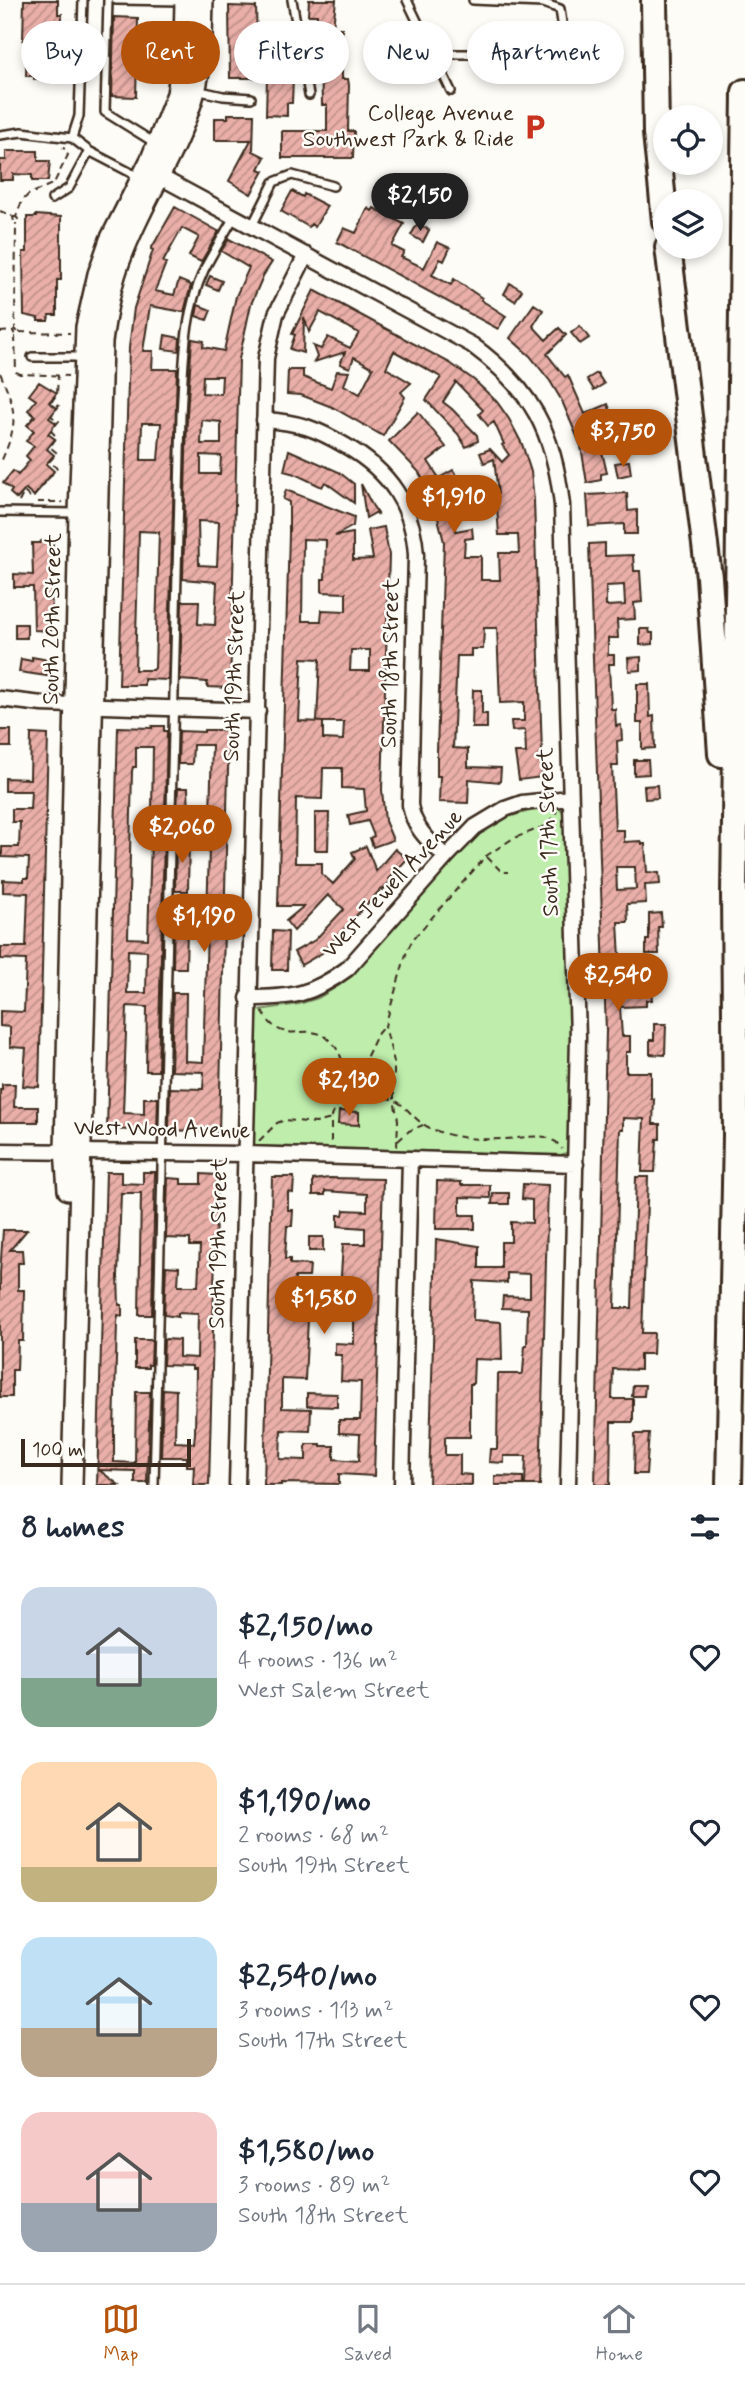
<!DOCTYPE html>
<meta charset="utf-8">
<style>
:root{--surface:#fff;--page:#f2f2f3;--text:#1f2937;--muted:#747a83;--line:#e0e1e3;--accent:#b45309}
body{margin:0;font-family:Mynerve,sans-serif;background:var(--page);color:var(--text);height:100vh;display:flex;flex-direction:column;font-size:26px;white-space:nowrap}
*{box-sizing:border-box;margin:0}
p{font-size:23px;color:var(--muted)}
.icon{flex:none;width:38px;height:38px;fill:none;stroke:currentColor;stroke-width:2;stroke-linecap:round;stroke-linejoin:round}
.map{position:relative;height:1485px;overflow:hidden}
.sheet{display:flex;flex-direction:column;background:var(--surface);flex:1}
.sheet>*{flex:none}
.hud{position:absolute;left:21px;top:21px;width:704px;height:63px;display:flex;gap:14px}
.tools{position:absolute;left:653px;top:105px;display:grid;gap:14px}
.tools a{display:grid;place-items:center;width:70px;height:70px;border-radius:50%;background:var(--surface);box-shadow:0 4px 10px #0003;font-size:35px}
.scale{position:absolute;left:21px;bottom:18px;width:170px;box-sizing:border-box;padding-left:7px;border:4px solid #3b2a1e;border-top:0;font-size:19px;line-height:24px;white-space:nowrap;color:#3b2a1e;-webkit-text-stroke:5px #fdfcf7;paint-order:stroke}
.price{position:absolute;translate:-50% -60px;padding:0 16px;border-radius:24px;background:var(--accent);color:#fff;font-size:23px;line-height:46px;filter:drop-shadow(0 2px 4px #0008)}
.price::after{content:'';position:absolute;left:50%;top:42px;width:21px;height:16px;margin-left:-10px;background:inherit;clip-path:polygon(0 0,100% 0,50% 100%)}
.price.active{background:#222;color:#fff}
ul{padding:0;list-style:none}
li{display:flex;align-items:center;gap:21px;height:175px;padding:0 21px}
li span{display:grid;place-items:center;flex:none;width:196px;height:140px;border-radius:21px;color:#555}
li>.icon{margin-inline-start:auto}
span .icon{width:84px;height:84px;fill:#fffc;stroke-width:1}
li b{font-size:30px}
h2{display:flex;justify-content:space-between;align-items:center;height:84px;padding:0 21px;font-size:30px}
.tag{padding:0 24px;border-radius:32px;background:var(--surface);box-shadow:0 4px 10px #0003;font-size:24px;line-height:63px}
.tag.active{background:var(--accent);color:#fff}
.tabs{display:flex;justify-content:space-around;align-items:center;height:98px;border-top:2px solid var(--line);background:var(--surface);font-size:19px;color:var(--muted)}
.tabs a{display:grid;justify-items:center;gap:4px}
.tabs .active{color:var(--accent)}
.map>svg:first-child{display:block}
.green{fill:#beedac;stroke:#7c8c65;stroke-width:2}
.building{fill:url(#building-hatch);stroke:#3b2a1e;stroke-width:2;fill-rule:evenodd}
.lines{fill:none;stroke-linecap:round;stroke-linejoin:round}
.lane-casing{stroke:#3b2a1e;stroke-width:12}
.street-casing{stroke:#3b2a1e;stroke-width:19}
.secondary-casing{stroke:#3b2a1e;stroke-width:24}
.highway-casing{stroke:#3b2a1e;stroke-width:30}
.path{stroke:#3b2a1e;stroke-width:2;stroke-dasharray:7 5;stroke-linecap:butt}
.lane{stroke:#fdfcf7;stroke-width:7}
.street{stroke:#fdfcf7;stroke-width:14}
.secondary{stroke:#fdfcf7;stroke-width:19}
.highway{stroke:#fdfcf7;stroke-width:24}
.labels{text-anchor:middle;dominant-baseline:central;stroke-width:5;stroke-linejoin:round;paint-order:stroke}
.poi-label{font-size:23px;fill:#3b2a1e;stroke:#fdfcf7;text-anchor:end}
.street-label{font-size:23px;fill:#3b2a1e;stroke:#fdfcf7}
</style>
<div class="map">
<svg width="745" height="1485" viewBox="0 0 745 1485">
<defs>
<pattern id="building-hatch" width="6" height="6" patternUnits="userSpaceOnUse" patternTransform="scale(1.75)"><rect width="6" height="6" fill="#eaafa9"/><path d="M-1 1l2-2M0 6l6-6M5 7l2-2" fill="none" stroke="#bf8f89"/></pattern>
</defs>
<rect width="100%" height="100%" fill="#fdfcf7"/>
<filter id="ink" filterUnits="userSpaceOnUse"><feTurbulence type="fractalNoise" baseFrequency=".0143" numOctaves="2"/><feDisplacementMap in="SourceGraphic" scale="14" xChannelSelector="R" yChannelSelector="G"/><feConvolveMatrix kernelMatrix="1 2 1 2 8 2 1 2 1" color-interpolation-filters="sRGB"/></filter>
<g filter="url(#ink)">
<!-- green -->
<path class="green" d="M548,806l11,1 5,6 7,225 -3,114 -7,3 -305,-9 -3,-4 4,-128 2,-4 40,-6 19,-6 22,-13 23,-22 112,-126 33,-20z"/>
<!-- building -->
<path class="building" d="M24,0h34v14h4l-2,62 -26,3v-3h-8l1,-36h-4z
M309,0h27l-3,28h9v51h6l1,6 -1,46h6l-1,27h-71v-27h45v-26h-5l-1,-51 -5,-1 1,-38h-9z
M229,6l27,1 2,71h-28z
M114,17l24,1 -2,79 -24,-1z
M267,77l26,1 -1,25h-5v13l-21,-1z
M228,114h26l-1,37 12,6 -6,12 5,2 -13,23 -22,-13 22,-41h-36v-22h13z
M6,151h32v10h12l-2,20h-16v-6l-19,-1v6h-13v-20h6z
M292,191l11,6 1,-3 23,12 -12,21 -4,-3 -2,3 -28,-16z
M175,207l43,24v2l-17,29 -12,-6 10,-19 -17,-9 -19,34 3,1 -11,28 19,4 5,-15 12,5 -7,27 -34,-6 -7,45h10l-1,18h25l-9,311 -24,-1v6h-25l10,-337 5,-40 19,-58 -2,-1zM142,423h19l-3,37h-17zM139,531l20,1 -4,136 -2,2h-18z
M368,208l4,3 2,-3 30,16 -12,22 12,6 -3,5 23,11 13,-26 13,6 -6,13 -4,-2 -8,16 19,10 3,-6 28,19 -1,2 25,16 -8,13 -161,-87 7,-14 12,5z
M36,215l25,2v63h-4v35h-8l-1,6h-10v-3l-14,-3 -1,-63h4v-35h9z
M418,223l11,7 -6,12 -12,-7z
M229,239l43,23 -9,14 -12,28 -12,55 -9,329 -23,-1v-5l-27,-2 2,-79h17l-1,23 17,1 2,-43 -34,-3 4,-164 5,-76 12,2 -1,6 21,4 12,-55 13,-28 -28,-17zM203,376h19l-1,18 -19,-1zM202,420l19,2v22h-20zM201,455l20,1 -1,18h-19zM198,521l21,1 -2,44 -18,-1z
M210,276l12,5 -4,9 -12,-5z
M510,283l12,7 -7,11 -11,-7z
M314,290l136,73 24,17 23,22 12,17 13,25 9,28 3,28 8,254h-2l3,23 -24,3 -4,-27h11l-1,-23 -13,1 -1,-10h13v-19l-24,1 -3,-75h-13l-1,21h-12v7h-14l-4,92 15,1v18l33,1 -1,14 -31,-3 -1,24 -29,-1 1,-26h-3v-25l7,-209 -10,-40 36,-10 4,15 -21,5 3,19 16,-3 1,10 -8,1 -1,17h17v24h19l-1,-27h20l-1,-18h-19l-2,-28 -5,1 -1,-14h7l-4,-35 -10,4 -4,-10 10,-4 12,13 7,-7 -7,-10 2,-1 -10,-22 -6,4 -9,-12 4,-4 -27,-28 -13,20 9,7 25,26 1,6 -12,6 -8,-13 -32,-34 15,-23 -47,-26 -8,17 25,15 -10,9 4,5 -22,39 -51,-29 -31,-12 -14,-1 1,-24h15v7l28,11 6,-17 12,1 -5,13 16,9 13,-26 -19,-11 -4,11 -10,-4 5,-12 -31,10 3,-5 -4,-11 8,3 7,-12 22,11 9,-15 -39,-21 -11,20 -5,-15 -1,36 -13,-4 5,-14 -3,-1z
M534,304l9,6 -10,16 13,14 13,-12 7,7 -19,19 18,23 3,-2 17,39 23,-10 4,11 -17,7 12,51 -6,1v6l-14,3 -6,-37 -19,-45 -12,-20 -20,-25 -20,-18z
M198,305l13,5 -4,10 -11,-4z
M580,326l9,12 -9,6 -9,-11z
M165,335l15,3 -1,13 -16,-2z
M597,373l7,11 -10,6 -7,-11z
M39,382l18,11 -8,9 8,6 -8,10 7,5 -8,11 7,5 -8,10 7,6 -8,9 8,7 -20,25 -8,-7 -9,10 -7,-6 2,-3 -9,-7 10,-12 5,4 12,-15 -4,-4 8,-10 -8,-5 8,-10 -7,-6 8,-9 -7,-6 8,-10 -7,-5z
M418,412l28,35 -18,14 11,17 14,-8 5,8 -27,15 -13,-22 -29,-30z
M289,450l50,22 15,12v19l-29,-21 -3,5 -27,-13 -11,-3z
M629,461l2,13 -13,3 -3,-14z
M361,484l11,21 7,10 -4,-2 -9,5z
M286,490l68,27 -1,9 -18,10 18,-3v27l20,-1 -5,-29 16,-3 5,28 -7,235 3,31 8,19 -20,7 -3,-9 4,-2 -6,-15 -18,4 -2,-10 18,-4 -2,-22 -22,-1v-20h-19l-1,31 -26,-1 -1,65h27v11l11,10 22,-25 -3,-7 14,-6 10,25 19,-22 12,10 -18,20 2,2 -8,9 -2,-1 -59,64 -21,12 -7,-13 21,-12 29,-31 -16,-14 -34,36 -8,-10 18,-15h-26l11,-372v-32l-6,-3zM303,539l23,1 -1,39h-3v13l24,1v18l-24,-1 -1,11h-19zM351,650h19v21h-20zM302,658l18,1 -3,63h27l-1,18 -20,-1v-17l-24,-1z
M627,493l1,18 9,-1v24h-13v-10l-35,2 -2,-31z
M41,541l12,2 -2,88 -17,-1 -1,-43h-19v-13l19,1 -1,-32h8z
M605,543v13l28,-1 1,16h6l2,31 -8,1 1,16 -18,1 1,18h-10v17h6v9h-5l2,45h4l1,17 5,-1 1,15 -5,1 1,25h-6l3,64h9v12l17,-1 1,3h3l2,28 12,1 1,11 -15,1 1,18 -19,1 1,18h-10l2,36h4v12l23,-1 1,4h2l2,27h-6v6l-26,1 2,29h8v16h-4v20h25v27h3l-1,25h7v15h-3l-2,33h-13l2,-53 -21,-1v11h-3l-5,179h17l4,-131h12l-6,156h12l-1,21h-13v16l-27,-1 -1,30h21v23h-22l-1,63h-15l11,-454 -17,-487zM624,585l1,20 -19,1v-20zM616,867h19l1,22 -19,1z
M15,624h12v14h-12z
M640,629h9l1,4h3v11l-13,1z
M32,657l17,3 -2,16 -28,-4 2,-13 11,2z
M641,657v13l-12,1 -1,-13z
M637,684h12l1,33 4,-1 1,32 -13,1v-26h-5z
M473,690h9v24h5v14h-15z
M152,726h12v5h3l-2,83 -13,-1 1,-66h-17v20h-3l-1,4 -4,167 20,1 3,-100h13l-6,232h-12l1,-64 -20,-1 -4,107 21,1v-16h14l-1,33 -50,-2 11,-402 34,1zM128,950l19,1 -1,42h-19z
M0,730h11v17h-11z
M204,730h25l-10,402 -50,-2 1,-42 33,1 1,-17 -33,-1 2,-78h13l-1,68 18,1 4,-132 -20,-1 -1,39h-13l1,-51 33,1 5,-173h-19l-1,19h-14l1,-33 25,1z
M31,734l17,1 -9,352 -16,-1 3,-38 -16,-1v-20l-10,-1v-15l24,1 2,-52 -25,-1v-12h25l2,-54 -25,-1v-12l21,1v-3h4l1,-20 -27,-1v-10h17l1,-25h-8v-13h18l1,-18h-26v-13l25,1z
M634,760h14l1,14 -15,1z
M657,785l1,13 -13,1 -1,-13z
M178,788h10l1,26h-12z
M315,813h14l-1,37h-13z
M176,839l13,1 -1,51h-13z
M661,913l1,14h-4l1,27h-13v-14h3v-26z
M273,931l15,1 -1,38h-15z
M654,1024h12l-1,31 -15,-1v-14h4z
M2,1084h13l-1,23h24v15h-38v-33h2z
M339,1111l20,1v13l-21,-1z
M106,1172h15v11l22,1v-12h12l-3,143h-13l2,-122h-20l-3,83 1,29h3v11l-4,-1 -1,8 -3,108v31l21,1 1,-71h14l-3,91h-12v-12l-36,-1 20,15h-22z
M201,1174l16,1 -8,310h-16l1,-19h-7v-9h-26l2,-68 13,1 -1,52 19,1 1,-10 1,-64h-4v-3l-29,-1 1,-25 2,-1 13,1v17l18,1 1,-44 -20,-1v4l-14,-2 2,-49 13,1 -1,19h20l2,-40h-10v-7l-24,-1 2,-60 13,1v5h20z
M272,1177h22l-1,16 -5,-1v18h5l-1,16h-5l-2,33h5v5l20,1 -1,12h-14l-1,16h-5l-1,25 20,1 -3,61 -23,-1v29l29,1 -1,22 -29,-1 -1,29 26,1v-16h15v2h13v13l25,2 1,-27 -21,-1v-13h21l1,-38 -20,-1 1,-26h-7v-12l19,1v-40l-29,-1v-11l15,-1 3,-47h22v-16l-27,-2v-11h5l1,-5 23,1v-17l-42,-3v4h-12v-15l16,-2 54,1 -9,297 -35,-2v10l-58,-1v2h-17z
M437,1181l24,1v3h29v13l-30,-1v18h15v14h-39z
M523,1184l25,1 -8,300h-15l1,-29h-22v7l-15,-1 1,-13h7l1,-75h23l2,-2 2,-27h2l1,-36 -26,-1 1,-12 27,1v-23l-23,-1v10l-33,-2 -1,39 28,2 1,38 -28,-1 -1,25h-3v53h-25v18h15v19l12,1v10l-43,-1 7,-245 43,7v22h22v-26h10v-20l21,1v-23l-10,-1z
M493,1193h16v11h-17z
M3,1230h24l-17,20h12l1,13h-5v27h6l-1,51h-5l-1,29h-5v27h-12v-124z
M309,1237h14v14h-14z
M135,1340h17l-1,25h-3v3h-13z
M633,1385h12l-1,11h-12z
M307,1393l30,1v13l-30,-1z
M635,1434h14l-3,40h-12z
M495,1476l28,1v8h-28z"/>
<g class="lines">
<defs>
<path id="lane" d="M108,0l-3,112 50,31
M116,0l68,1
M292,0l17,95
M407,0l44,91
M434,54h92l23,-2 14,-22 -3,-21 -17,-6 -70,-3
M196,90l27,6 28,2
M0,135l22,-3 50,6 17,13 52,27
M72,138l7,-22 4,-116
M52,199l17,-11 20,-37
M252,226l22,-44 18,-7 41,11
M32,357h51
M0,512l76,1
M154,1485l27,-1070c3,-49 2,-100 23,-145 9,-18 20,-35 30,-53"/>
<path id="street" d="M151,172l321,173c60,44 82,87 90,160l16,532 -10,448
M264,420c35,2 53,9 82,26 43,25 67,59 70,109l-6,250c4,24 19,36 36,52
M0,699l42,5 216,7
M248,998c43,0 64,-3 99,-29l99,-112 29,-30 30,-18 17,-6 48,-5
M0,1151l244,3 332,10
M237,1485l29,-1127 10,-44 30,-59
M402,1485l8,-326"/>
<path id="secondary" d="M68,1190l-3,-40 14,-637 7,-186 12,-53 12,-34 41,-81 26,-65 7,-48 1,-46
M72,1485l30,-1143c4,-30 9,-60 21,-89 21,-55 56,-104 72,-162 8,-29 7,-61 8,-91"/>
<path id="highway" d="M654,0l2,133 9,88
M668,247l41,330 12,177
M729,1485l7,-350 -2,-241 11,-802"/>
</defs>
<!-- lane casing -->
<use href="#lane" class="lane-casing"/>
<!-- street casing -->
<use href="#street" class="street-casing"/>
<!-- secondary casing -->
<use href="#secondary" class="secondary-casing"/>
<!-- highway casing -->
<use href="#highway" class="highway-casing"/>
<!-- path -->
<path class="path" d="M0,211l12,5
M16,217h-3l1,5 4,-3 -2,-2 6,-16 6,-6 26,-12 14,-28 -5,-8
M15,329l-2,2 2,4 3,-3 -3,-3 1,-106
M0,332l13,-1
M19,332l51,1
M15,336l1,36 4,2 48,2
M0,373c18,39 18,52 0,91
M19,502l5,-10 8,7 25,-31 -8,-6 8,-9 -7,-6 7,-10 -6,-6 8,-10 -8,-5 8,-10 -7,-5 5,-7 1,-19
M37,502h26
M487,857l15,15h6
M262,1011c21,38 43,10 65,27 19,14 17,43 31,56 12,9 24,1 36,6 13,6 21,21 34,27 21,11 51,13 74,12 14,0 29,-4 43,-2l11,5 6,7
M259,1141l18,-18 8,-3 31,3 15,-4
M398,1141l11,-10 14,-6
M331,1142v-23l12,-31 22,-28 13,-27 6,-7
M397,1147l1,-27 -4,-20v-38l-9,-36 22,-75 6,-12 73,-83 26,-17 36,-14 9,-14"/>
<!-- lane -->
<use href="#lane" class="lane"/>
<!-- street -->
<use href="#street" class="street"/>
<!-- secondary -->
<use href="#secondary" class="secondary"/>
<!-- highway -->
<use href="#highway" class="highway"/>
</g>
</g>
<!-- icons -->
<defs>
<symbol id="parking-bare" viewBox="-9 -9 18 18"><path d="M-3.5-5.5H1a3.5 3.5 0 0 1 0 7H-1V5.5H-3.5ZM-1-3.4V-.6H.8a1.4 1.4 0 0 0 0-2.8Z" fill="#c8321e" stroke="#fdfcf7" stroke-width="2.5" paint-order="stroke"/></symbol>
</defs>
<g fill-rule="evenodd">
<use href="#parking-bare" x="516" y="108" width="38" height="38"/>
</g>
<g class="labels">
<!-- poi labels -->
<g class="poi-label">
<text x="514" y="114">College Avenue<tspan x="514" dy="26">Southwest Park &amp; Ride</tspan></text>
</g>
<!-- street labels -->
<g class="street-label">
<text transform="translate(53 619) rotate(-89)">South 20th Street</text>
<text transform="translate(391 663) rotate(-89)">South 18th Street</text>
<text transform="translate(235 676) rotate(-88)">South 19th Street</text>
<text transform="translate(549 832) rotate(-92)">South 17th Street</text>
<text transform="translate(393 884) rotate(-47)">West Jewell Avenue</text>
<text transform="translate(162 1130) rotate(1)">West Wood Avenue</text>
<text transform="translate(219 1243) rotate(-89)">South 19th Street</text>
</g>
</g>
</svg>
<div class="tools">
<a><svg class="icon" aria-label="locate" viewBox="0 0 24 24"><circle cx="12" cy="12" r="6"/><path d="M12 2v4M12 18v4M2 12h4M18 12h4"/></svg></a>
<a><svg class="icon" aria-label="layers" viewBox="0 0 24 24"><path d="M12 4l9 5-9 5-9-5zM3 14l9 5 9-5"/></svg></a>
</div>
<div class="scale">100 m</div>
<b class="price active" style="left:420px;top:233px">$2,150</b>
<b class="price" style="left:623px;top:469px">$3,750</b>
<b class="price" style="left:454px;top:535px">$1,910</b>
<b class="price" style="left:182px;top:865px">$2,060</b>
<b class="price" style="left:204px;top:954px">$1,190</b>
<b class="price" style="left:618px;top:1013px">$2,540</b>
<b class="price" style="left:349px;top:1118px">$2,130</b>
<b class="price" style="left:324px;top:1336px">$1,580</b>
<div class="hud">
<a class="tag">Buy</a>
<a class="tag active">Rent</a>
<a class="tag">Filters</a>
<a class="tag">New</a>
<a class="tag">Apartment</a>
</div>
</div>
<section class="sheet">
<h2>8 homes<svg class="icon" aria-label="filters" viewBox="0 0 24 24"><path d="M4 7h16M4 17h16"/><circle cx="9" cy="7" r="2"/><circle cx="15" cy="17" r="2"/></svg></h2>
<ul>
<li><span style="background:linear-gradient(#c9d6e8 65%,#7fa58c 0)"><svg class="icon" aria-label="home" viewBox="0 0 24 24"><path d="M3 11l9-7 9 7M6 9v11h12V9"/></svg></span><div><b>$2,150/mo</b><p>4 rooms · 136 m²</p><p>West Salem Street</p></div><svg class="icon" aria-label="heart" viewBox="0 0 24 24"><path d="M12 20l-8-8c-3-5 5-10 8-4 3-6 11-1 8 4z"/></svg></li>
<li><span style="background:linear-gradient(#ffd9b3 75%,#c2b280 0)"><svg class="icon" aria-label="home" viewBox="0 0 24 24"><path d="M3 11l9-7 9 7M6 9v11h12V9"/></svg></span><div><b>$1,190/mo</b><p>2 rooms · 68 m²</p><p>South 19th Street</p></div><svg class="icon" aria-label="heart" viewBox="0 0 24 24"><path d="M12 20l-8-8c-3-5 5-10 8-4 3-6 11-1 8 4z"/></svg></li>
<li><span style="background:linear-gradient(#bfe0f5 65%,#b9a48a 0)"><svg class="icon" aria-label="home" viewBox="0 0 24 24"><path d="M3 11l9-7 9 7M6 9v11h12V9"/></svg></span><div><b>$2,540/mo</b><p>3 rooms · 113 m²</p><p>South 17th Street</p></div><svg class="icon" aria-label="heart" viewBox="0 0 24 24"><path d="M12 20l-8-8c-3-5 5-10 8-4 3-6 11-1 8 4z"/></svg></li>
<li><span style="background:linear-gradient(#f6c9c9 65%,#9aa5b1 0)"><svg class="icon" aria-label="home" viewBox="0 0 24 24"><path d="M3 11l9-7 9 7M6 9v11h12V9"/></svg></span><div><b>$1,580/mo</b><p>3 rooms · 89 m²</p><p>South 18th Street</p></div><svg class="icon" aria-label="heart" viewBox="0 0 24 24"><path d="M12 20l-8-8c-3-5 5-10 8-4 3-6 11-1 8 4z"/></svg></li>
</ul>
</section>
<nav class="tabs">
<a class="active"><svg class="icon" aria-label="map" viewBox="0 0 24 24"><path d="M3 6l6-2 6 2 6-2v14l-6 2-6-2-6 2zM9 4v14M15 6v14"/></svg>Map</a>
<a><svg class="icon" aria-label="saved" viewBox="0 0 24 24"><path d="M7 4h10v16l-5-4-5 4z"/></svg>Saved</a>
<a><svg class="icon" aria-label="home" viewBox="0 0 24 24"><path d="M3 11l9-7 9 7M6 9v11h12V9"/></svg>Home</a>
</nav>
